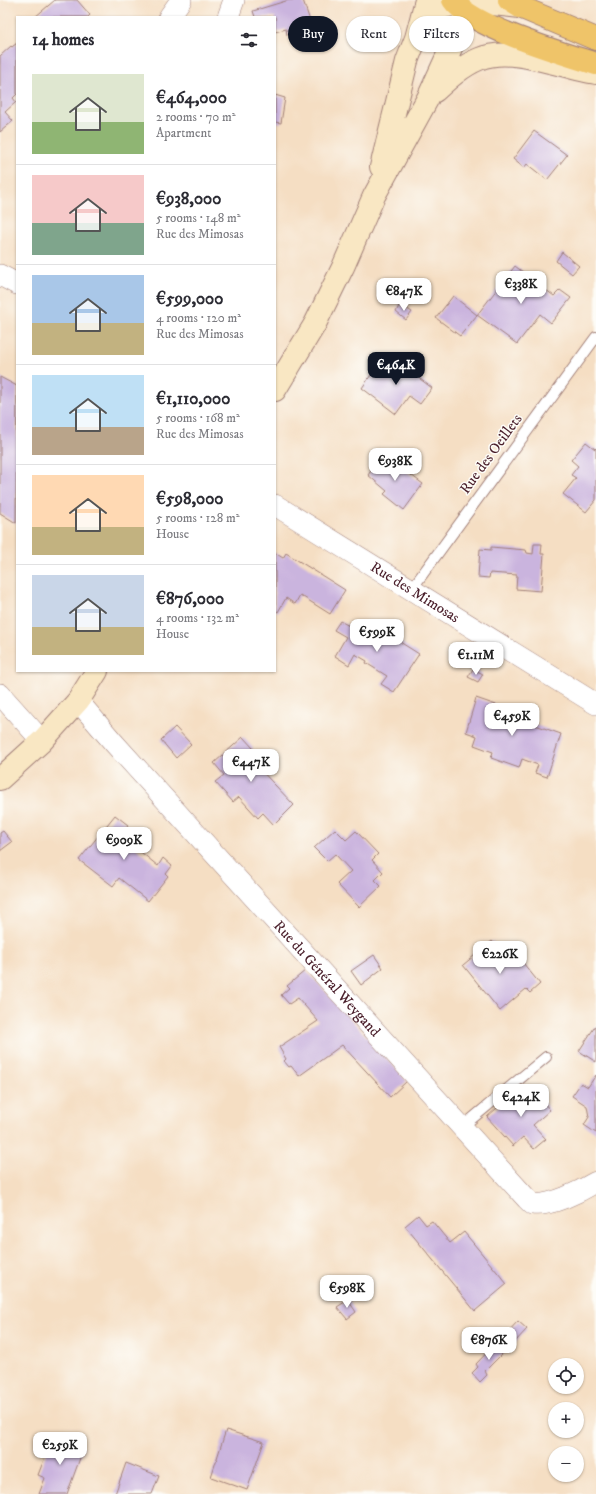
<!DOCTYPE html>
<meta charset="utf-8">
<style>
:root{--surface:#fff;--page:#f2f2f3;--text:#2b2b33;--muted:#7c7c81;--line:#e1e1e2;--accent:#111827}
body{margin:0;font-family:"IM FELL DW Pica",serif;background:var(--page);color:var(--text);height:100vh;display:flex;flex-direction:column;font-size:15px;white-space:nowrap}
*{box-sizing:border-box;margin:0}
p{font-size:13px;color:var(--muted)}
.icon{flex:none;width:22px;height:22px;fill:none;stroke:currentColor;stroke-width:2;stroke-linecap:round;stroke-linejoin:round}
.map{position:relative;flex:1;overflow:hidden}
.details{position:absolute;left:16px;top:16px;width:260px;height:656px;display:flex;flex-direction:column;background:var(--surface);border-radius:0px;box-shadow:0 1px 3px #0004}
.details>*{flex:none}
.guide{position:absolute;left:288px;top:16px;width:248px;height:36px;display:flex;gap:8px}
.buttons{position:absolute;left:548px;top:1358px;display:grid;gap:8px}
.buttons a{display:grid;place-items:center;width:36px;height:36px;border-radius:50%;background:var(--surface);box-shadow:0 1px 3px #0004;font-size:20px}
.price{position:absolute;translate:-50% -34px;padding:0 9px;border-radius:8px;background:#fff;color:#222;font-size:13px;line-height:26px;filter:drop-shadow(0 1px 2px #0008)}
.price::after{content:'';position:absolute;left:50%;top:24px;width:12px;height:9px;margin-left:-6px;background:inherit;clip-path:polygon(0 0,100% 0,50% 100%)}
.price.on{background:var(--accent);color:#fff}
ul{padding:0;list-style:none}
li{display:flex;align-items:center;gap:12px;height:100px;padding:0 16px}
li+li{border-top:1px solid var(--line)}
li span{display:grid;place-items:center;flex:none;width:112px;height:80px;border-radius:0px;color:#555}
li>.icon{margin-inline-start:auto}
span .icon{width:48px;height:48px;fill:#fffc;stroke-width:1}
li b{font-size:17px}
h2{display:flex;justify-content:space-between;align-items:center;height:48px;padding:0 16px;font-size:17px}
.tag{padding:0 14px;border-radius:18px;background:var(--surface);box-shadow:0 1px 3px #0004;font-size:14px;line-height:36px}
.tag.on{background:var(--accent);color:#fff}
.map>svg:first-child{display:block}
.building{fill:#cab4de}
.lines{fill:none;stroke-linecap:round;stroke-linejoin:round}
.service-casing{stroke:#a07e77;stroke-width:12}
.minor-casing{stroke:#a07e77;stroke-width:22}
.secondary-casing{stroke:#a07e77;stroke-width:24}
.primary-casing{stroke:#a07e77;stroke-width:24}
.service{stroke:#fff;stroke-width:10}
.minor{stroke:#fff;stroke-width:21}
.secondary{stroke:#f9e7c3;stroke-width:22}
.primary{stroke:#efc469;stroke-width:22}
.labels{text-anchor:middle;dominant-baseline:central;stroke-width:3;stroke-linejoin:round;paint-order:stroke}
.street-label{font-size:15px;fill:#4a1f2b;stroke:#fdfcf7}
</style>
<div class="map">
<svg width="596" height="1494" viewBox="0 0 596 1494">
<rect width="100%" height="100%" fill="#fdfcf7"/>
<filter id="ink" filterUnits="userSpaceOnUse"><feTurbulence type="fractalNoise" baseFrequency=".025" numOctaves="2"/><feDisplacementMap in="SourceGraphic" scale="8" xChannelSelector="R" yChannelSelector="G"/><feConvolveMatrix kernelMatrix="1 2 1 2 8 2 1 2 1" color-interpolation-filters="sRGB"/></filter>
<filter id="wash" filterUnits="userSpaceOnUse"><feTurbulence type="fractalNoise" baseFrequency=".012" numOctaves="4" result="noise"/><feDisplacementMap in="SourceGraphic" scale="16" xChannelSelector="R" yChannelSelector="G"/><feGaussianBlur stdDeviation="0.9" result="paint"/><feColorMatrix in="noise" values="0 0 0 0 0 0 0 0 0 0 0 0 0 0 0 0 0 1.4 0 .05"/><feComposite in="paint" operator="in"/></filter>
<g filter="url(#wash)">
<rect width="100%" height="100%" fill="#f5dec3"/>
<g id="blocks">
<!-- building -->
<path class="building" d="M55,0h22l13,15 -2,2h-53z
M289,0h14l7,21 -13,4 2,6 -12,4 -1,-6 -11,3v-15h-20l-2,-6z
M17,43v51l-4,4 3,4 -11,10 8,9 -13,11v-76l11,-10 1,1z
M275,95l10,3 -4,25 -6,-1z
M534,131l33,24 -20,25 -20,-16 -3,4 -11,-9z
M562,252l17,14 -7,8 -16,-13z
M515,266l39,30 6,-6 11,8 -20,25 -11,-9 -23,30 -40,-29z
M453,296l24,19 -17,21 -24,-18z
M400,304l12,8 -6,8 -10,-8z
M391,357l41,31 -12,16 -11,-8 -13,18 -34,-26 13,-19 4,4z
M0,377l17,9 -1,137 -16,-10z
M586,442l9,7 1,-1v52l-10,12 -23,-18 13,-16 -5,-3 7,-9 -7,-6z
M383,454l40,30 -19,26 -20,-16 3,-3 -19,-16z
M534,544h8l-1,10h3l-3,37 -25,-2 1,-14 -27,-2 -1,5 -11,-1 2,-28 11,1v-3l35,3 1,3 6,1z
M275,553l8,5 3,-5 59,37 -15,24 -30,-19 -5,9 -9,-6 -8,14 -3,-2z
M340,621l26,14 7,-10 46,29 -25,38 -13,-8 6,-8 -21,-13 1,-2 -12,-7 -6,11 -14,-9 11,-19 -12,-7z
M473,669l10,5 -5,8 -10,-5z
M476,698l46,16 -1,6 40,14 -14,43 -12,-4 3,-8 -16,-6 -3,9 -28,-10 2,-6 -19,-7 3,-9 -11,-4z
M175,727l16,17 -15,14 -15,-18z
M243,737l10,11 -2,3 7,8 -4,4 40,42 -20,20 -11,-12 -5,5 -19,-21 -6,5 -18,-20 9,-7 -10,-12z
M115,815l13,10 -8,10 38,31 5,-8 9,8 -6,8 2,2 -20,25 -29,-23 -6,8 -34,-26z
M335,829l11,11 10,-9 22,23 -6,6 11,12 -8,8 6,6 -22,21 -22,-23 14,-13 -16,-17 -8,7 -13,-13z
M3,831l9,11 -12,9v-18z
M492,941l16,19 7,-7 25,31 -10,9 -4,-4 -26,22 -37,-46z
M374,955l9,13 -22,17 -10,-14z
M306,970l101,111 -17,16 -48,-52 -43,31 -8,-10 -2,1 -5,-6 2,-2 -7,-12 39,-26 -20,-23 -9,6 -8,-9 8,-7 -2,-2z
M596,1025v37l-17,-11z
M596,1075v58l-12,-8 5,-8 -2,-11 -15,-10 9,-13 7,4z
M528,1085l22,25 -17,15 13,14 -12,10 -11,-12 -10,9 -26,-29 22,-20 2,3z
M418,1215l8,10 6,-4 18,22 14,-11 43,52 -32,27 -70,-85z
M348,1300l8,12 -9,7 -10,-12z
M518,1321l9,8 -13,14 -8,-9z
M498,1341l9,8 -22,22 2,4 -7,7 -8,-9 6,-6 -2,-3z
M226,1430l38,12 -17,48 -36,-13z
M53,1436l31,11 -17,47h-28l6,-16 -7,-3z
M126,1463l33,13 -7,18h-37z"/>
</g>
</g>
<g filter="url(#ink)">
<use href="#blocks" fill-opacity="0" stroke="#a07e77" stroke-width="1"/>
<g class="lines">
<defs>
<path id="service" d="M411,590l185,-253
M462,1127l84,-70"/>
<g id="minor">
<path d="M169,17l12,-17"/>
<path d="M228,17l6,-17"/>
<path d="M0,275l17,9"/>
<path id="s1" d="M275,505l321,199"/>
<path d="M0,694l42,47"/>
<path id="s2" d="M78,701l36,42 413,456 5,5c18,3 49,-13 64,-22"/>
</g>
<path id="secondary" d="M421,30c5,-8 9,-16 17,-21 23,-9 57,-5 82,-2
M435,91c13,-12 27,-25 44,-32 33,-14 83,9 117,14
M381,167l26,-106 9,-23 10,-38
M275,390l40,-66 28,-57 31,-71 54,-98 33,-72 10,-26
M0,779l42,-38 36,-40 19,-30"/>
<path id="primary" d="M453,0c18,27 111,54 143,64
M509,0l11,7 76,32"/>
</defs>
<!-- service casing -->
<use href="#service" class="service-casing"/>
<!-- minor casing -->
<use href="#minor" class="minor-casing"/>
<!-- secondary casing -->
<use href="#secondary" class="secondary-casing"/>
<!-- primary casing -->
<use href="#primary" class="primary-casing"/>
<!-- service -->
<use href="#service" class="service"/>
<!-- minor -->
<use href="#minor" class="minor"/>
<!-- secondary -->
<use href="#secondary" class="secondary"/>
<!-- primary -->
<use href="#primary" class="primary"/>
</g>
</g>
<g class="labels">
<!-- street labels -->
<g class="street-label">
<text transform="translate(491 454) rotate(-54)">Rue des Oeillets</text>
<text stroke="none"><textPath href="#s1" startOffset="165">Rue des Mimosas</textPath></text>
<text stroke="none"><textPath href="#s2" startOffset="373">Rue du Général Weygand</textPath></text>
</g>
</g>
</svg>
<div class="buttons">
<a><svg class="icon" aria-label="locate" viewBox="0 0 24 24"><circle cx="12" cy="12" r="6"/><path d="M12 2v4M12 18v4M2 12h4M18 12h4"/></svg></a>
<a>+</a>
<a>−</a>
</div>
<b class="price" style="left:521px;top:305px">€338K</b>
<b class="price" style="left:404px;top:312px">€847K</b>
<b class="price on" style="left:396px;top:386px">€464K</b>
<b class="price" style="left:395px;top:482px">€938K</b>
<b class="price" style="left:377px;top:653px">€599K</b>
<b class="price" style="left:476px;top:676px">€1.11M</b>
<b class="price" style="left:512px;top:737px">€459K</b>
<b class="price" style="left:251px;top:783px">€447K</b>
<b class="price" style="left:124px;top:861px">€909K</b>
<b class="price" style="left:500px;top:975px">€226K</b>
<b class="price" style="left:521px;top:1118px">€424K</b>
<b class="price" style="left:347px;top:1309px">€598K</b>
<b class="price" style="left:489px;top:1361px">€876K</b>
<b class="price" style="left:60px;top:1466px">€259K</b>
<div class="guide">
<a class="tag on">Buy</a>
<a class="tag">Rent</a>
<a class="tag">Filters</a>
</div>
<section class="details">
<h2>14 homes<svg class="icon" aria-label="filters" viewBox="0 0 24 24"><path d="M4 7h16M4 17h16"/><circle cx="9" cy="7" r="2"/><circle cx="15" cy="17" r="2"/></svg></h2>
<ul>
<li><span style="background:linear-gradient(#dfe7d0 60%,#8fb573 0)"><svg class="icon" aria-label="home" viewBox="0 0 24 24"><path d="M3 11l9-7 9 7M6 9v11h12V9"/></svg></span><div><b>€464,000</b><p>2 rooms · 70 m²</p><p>Apartment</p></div></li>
<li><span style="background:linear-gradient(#f6c9c9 60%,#7fa58c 0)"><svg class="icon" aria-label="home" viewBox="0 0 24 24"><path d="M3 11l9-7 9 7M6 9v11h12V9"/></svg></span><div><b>€938,000</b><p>5 rooms · 148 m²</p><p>Rue des Mimosas</p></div></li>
<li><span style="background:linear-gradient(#a9c7e8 60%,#c2b280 0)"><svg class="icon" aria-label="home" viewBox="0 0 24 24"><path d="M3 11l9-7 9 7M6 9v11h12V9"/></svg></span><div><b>€599,000</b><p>4 rooms · 120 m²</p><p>Rue des Mimosas</p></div></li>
<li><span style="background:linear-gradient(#bfe0f5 65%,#b9a48a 0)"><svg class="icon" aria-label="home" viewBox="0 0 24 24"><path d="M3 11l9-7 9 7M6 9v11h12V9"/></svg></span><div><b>€1,110,000</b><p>5 rooms · 168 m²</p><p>Rue des Mimosas</p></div></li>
<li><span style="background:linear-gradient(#ffd9b3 65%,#c2b280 0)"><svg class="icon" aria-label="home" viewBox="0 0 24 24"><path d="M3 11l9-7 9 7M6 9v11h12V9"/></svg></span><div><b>€598,000</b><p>5 rooms · 128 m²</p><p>House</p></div></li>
<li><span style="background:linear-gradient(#c9d6e8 65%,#c2b280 0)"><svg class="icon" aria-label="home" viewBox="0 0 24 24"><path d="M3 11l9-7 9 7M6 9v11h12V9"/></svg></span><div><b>€876,000</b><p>4 rooms · 132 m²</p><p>House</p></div></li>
</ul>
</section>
</div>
